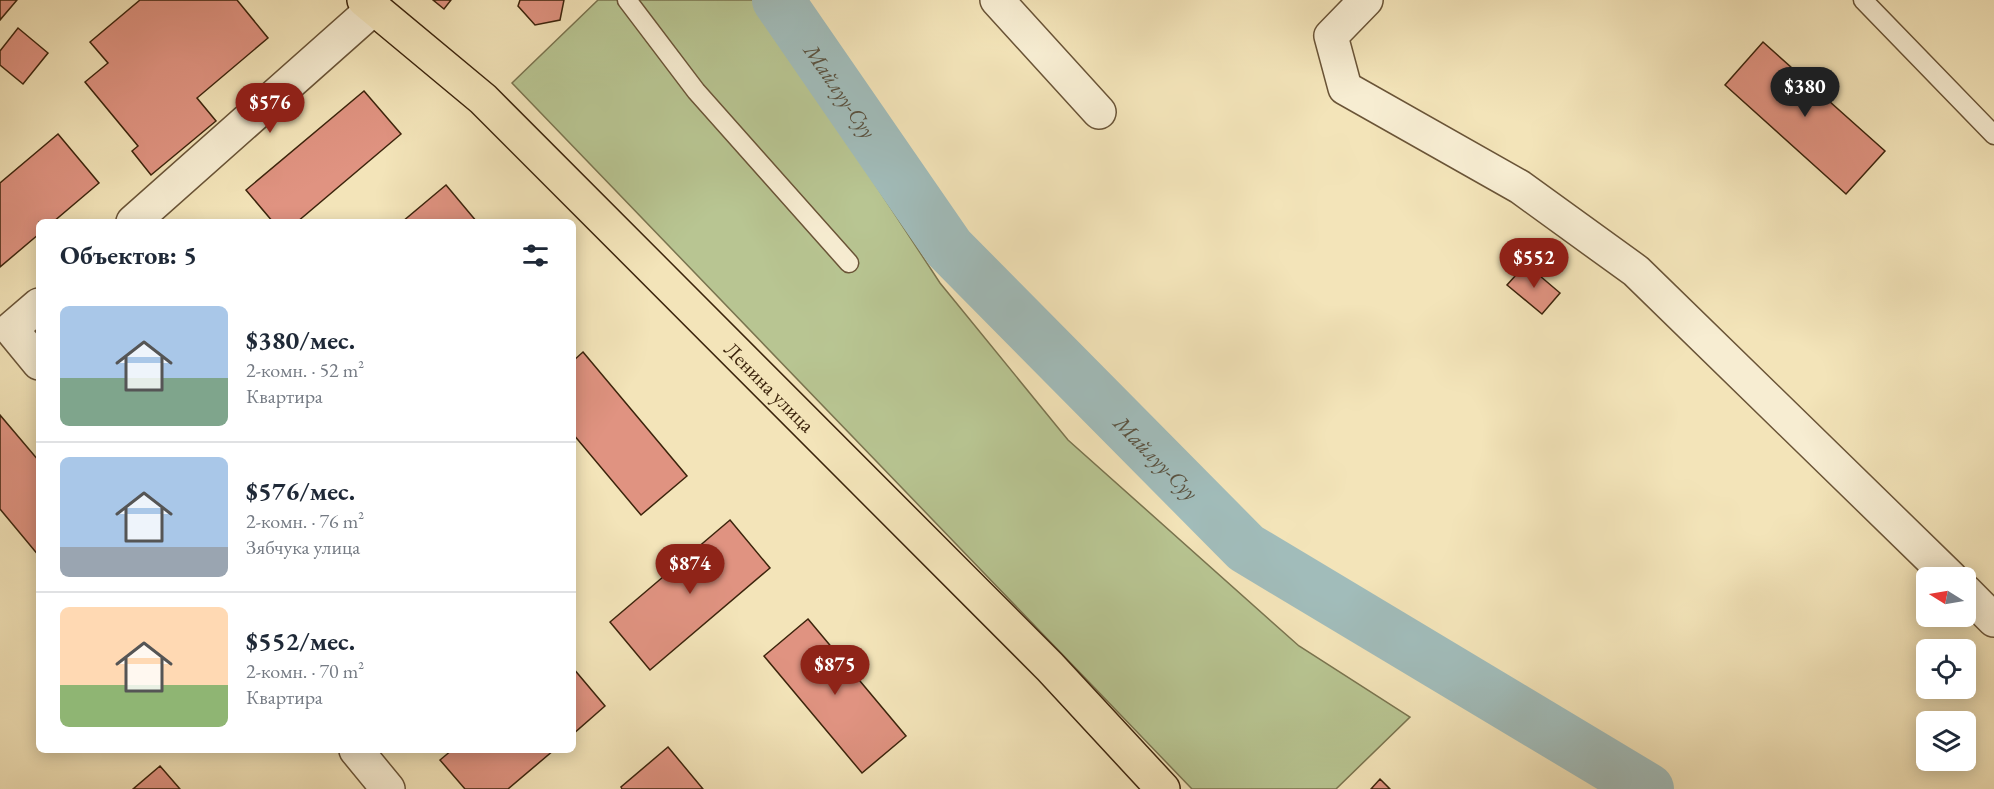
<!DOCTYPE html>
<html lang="ru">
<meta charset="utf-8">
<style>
:root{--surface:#fff;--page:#f6f6f7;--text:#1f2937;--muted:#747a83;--line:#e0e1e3;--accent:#8f2418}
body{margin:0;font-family:"EB Garamond",serif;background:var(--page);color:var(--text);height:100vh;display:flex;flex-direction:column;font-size:22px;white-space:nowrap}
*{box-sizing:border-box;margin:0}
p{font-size:20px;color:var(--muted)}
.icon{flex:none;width:33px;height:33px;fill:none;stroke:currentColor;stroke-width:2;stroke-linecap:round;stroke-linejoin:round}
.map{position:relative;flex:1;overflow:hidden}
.sheet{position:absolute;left:36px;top:219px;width:540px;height:534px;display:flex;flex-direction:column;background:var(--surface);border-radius:9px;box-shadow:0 3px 15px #0003}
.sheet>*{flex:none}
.needle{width:39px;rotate:281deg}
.fabs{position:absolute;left:1916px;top:567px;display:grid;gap:12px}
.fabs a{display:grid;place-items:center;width:60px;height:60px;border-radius:9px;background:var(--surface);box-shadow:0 3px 15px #0003;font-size:30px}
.price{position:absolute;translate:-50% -51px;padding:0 14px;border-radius:21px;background:var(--accent);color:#fff;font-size:20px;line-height:39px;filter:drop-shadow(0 2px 3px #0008)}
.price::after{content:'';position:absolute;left:50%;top:36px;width:18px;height:14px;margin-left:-9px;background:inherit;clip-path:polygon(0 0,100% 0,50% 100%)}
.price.on{background:#222;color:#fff}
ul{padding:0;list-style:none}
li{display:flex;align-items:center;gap:18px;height:150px;padding:0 24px}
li+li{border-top:2px solid var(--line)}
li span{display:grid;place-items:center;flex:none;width:168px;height:120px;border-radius:9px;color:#555}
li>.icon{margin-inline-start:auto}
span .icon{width:72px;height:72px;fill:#fffc;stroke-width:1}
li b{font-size:26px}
h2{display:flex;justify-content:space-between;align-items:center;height:72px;padding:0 24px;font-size:26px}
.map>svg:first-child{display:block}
.green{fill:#b8c592;stroke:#7a744f;stroke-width:1.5}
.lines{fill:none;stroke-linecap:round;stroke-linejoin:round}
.river{stroke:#a1bcba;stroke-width:52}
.building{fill:#e09381;stroke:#3c240c;stroke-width:1.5}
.service-casing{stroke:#6a5437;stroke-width:21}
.minor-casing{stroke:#6a5437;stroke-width:36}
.primary-casing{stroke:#3c240c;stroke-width:36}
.service{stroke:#f7edd2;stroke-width:18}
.minor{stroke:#f7edd2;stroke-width:33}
.primary{stroke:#f3e4b9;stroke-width:33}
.labels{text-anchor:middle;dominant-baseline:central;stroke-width:5;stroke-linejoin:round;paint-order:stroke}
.street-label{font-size:21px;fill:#3c240c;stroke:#f7edd2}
.water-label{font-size:22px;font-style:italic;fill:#5a5240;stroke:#f7edd2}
</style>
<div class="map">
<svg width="1994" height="789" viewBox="0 0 1994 789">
<rect width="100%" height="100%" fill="#f3e4b9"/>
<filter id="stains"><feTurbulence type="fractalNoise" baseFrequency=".00333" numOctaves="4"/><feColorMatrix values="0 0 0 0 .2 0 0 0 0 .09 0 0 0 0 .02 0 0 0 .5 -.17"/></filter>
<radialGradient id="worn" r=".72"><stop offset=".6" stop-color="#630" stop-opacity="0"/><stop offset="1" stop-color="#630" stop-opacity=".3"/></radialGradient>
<!-- green -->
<path class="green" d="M598,0h156l186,283 128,157 231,206 111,71 -74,72h-144l-680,-706z"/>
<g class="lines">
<!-- river -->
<path class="river" id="s1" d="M778,0l171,248 297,300 402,241"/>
</g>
<!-- building -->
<path class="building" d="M0,0h17l-17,20z
M140,0h97l31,38 -71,60 19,23 -65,54 -19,-24 6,-5 -53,-64 23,-19 -18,-21z
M433,0h18l-7,9z
M520,0h44l-4,20 -25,5 -17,-19z
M18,28l30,25 -25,31 -23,-19v-14z
M1763,42l122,109 -39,43 -121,-109z
M364,91l37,43 -104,88h-24l-27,-32z
M58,134l41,49 -46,39h-14v12l-39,33v-84z
M446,185l31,37h-75z
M1526,264l34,29 -18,21 -35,-29z
M583,352l104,124 -46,39 -68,-81v-73z
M0,415l39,46v95l-39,-47z
M730,520l40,48 -120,102 -40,-48z
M808,619l98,117 -44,37 -98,-117z
M573,668l32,38 -32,28z
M668,747l35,42h-81l-1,-2z
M452,750h102l-46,39h-43l-25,-29z
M160,766l20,23h-47z
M1380,779l10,10h-19z"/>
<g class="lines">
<defs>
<path id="service" d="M627,0l69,91 153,172
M1863,0l131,135"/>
<path id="minor" d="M997,0l102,112
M1366,0l-35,36 14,52 175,99 116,84 315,307
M133,222l241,-214
M39,305l-28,24 28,34
M1965,591l29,29
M356,750l32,39"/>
<g id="primary">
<path id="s2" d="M364,0l119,99 567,568 113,122"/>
</g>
</defs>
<!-- service casing -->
<use href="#service" class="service-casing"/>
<!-- minor casing -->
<use href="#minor" class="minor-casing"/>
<!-- primary casing -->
<use href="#primary" class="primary-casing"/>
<!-- service -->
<use href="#service" class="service"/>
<!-- minor -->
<use href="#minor" class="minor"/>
<!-- primary -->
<use href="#primary" class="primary"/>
</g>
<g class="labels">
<!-- street labels -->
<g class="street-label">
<text stroke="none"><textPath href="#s2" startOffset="561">Ленина улица</textPath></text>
</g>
<!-- water labels -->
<g class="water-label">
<text stroke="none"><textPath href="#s1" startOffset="110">Майлуу-Суу</textPath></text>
<text stroke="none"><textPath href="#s1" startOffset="596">Майлуу-Суу</textPath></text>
</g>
</g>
<rect width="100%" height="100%" filter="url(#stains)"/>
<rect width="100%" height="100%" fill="url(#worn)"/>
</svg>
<div class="fabs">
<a><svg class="needle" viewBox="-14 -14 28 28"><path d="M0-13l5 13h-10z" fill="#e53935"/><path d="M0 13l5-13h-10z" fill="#747a83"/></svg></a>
<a><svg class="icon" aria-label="locate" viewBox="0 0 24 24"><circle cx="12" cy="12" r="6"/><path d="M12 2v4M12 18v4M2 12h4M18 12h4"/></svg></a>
<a><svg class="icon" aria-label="layers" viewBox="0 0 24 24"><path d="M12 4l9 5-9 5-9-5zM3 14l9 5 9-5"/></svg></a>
</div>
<b class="price on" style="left:1805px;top:118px">$380</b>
<b class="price" style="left:270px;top:134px">$576</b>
<b class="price" style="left:1534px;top:289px">$552</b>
<b class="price" style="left:690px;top:595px">$874</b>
<b class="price" style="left:835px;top:696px">$875</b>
<section class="sheet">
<h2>Объектов: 5<svg class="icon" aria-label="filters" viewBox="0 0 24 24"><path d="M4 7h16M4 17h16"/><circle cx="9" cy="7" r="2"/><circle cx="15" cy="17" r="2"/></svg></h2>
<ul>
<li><span style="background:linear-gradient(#a9c7e8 60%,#7fa58c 0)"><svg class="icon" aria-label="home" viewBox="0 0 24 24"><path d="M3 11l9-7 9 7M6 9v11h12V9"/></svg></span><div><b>$380/мес.</b><p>2-комн. · 52 m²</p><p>Квартира</p></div></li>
<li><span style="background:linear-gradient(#a9c7e8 75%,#9aa5b1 0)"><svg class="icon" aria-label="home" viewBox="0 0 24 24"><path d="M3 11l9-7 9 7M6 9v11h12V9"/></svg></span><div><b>$576/мес.</b><p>2-комн. · 76 m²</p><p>Зябчука улица</p></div></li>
<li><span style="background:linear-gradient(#ffd9b3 65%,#8fb573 0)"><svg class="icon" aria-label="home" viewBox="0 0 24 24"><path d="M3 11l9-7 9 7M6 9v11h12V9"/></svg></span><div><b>$552/мес.</b><p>2-комн. · 70 m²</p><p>Квартира</p></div></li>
</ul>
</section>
</div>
